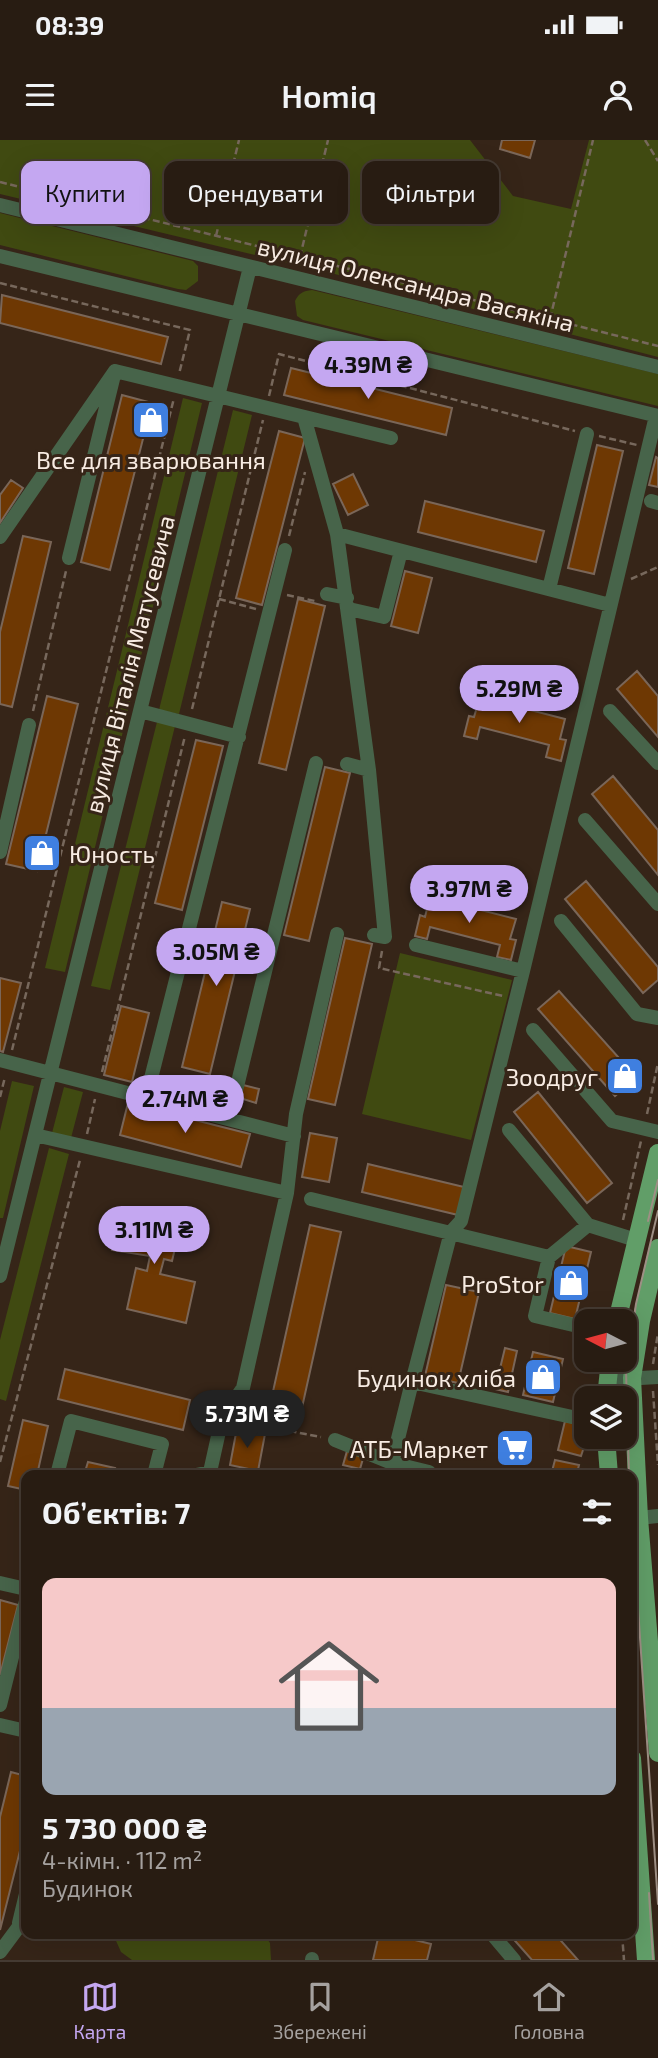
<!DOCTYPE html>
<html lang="uk">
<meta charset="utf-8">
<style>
:root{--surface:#281c12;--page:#342920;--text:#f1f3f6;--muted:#a5a19f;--line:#443a32;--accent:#c4a7f1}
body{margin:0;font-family:"Exo 2",sans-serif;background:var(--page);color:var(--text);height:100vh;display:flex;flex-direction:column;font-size:26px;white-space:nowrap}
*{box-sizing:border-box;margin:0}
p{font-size:23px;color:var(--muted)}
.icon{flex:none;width:38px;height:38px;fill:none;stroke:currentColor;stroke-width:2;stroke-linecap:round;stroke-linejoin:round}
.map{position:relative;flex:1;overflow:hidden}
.panel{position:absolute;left:21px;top:1330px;width:616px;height:469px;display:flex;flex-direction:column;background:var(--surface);border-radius:14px;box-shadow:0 7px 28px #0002,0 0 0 2px var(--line)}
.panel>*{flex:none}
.guide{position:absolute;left:21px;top:21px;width:616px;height:63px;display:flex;gap:14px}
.needle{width:46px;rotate:276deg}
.tools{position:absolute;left:574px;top:1169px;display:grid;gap:14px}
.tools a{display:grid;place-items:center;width:63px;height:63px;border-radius:14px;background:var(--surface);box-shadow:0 7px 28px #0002,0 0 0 2px var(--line);font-size:35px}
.price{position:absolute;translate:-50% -60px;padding:0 16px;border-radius:24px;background:var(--accent);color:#111;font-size:23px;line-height:46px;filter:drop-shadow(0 2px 4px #0008)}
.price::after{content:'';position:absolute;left:50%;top:42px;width:21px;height:16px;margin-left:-10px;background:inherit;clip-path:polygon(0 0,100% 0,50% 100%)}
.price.current{background:#222;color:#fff}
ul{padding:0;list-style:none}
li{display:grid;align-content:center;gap:14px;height:371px;padding:0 21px}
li+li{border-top:2px solid var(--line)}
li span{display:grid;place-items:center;height:217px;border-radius:14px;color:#555}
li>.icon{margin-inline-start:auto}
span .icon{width:126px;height:126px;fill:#fffc;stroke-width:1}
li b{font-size:30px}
h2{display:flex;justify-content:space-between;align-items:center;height:84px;padding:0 21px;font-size:30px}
.chip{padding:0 24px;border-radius:14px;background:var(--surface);box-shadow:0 7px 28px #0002,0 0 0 2px var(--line);font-size:24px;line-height:63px}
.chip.current{background:var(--accent);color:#111}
.status{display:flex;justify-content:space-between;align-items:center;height:49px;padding:0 35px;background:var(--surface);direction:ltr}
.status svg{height:19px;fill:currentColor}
header{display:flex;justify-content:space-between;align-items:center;height:91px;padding:0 21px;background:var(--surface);font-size:32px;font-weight:600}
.menu{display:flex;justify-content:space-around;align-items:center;height:98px;border-top:2px solid var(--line);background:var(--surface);font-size:19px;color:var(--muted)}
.menu a{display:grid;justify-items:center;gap:4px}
.menu .current{color:var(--accent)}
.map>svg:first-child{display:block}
.green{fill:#404a11}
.building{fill:#6e3803;stroke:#7a6658;stroke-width:2}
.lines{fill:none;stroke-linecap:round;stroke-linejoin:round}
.path{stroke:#77685c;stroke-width:2.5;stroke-dasharray:7 3.5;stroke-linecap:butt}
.minor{stroke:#47644a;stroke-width:14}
.major{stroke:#619e68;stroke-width:18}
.tram{stroke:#9e8f84;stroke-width:2}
.labels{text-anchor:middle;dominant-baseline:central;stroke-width:6;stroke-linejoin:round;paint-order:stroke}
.street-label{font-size:24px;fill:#f8ece3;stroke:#362518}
.poi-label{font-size:24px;fill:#f8ece3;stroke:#362518;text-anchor:end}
</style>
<div class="status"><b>08:39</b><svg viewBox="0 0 49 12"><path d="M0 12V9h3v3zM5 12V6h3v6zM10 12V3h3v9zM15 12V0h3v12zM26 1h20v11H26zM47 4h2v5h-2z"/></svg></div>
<header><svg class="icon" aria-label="menu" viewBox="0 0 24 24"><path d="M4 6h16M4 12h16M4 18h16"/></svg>Homiq<svg class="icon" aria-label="person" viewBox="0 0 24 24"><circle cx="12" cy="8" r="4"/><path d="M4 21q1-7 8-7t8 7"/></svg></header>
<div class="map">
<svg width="658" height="1820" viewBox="0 0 658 1820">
<rect width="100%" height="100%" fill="#362518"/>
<!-- green -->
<path class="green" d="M0,0h470l43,56 58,13 18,-69h69v217l-273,-71 -385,-92z
M0,73l193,48 5,5v15l-12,9 -8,-1 -178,-44z
M312,150l346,84v32l-355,-86 -6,-4 -2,-15c4,-8 8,-10 17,-11z
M183,258l19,5 -137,569 -20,-4z
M233,270l19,5 -73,299 -20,-4z
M157,582l18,4 -65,264 -19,-4z
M400,813l112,27 -41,160 -109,-26z
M12,941l22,5 -31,132h-3v-87z
M64,947l19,5 -12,46 -19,-5z
M49,1008l20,6 -63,247 -6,-2v-59z
M113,1794h151l6,9 1,17h-139l-11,-8z"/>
<!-- building -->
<path class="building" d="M502,0h33l-5,18 -30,-9z
M2,155l166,42 -7,27 -161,-41z
M291,228l161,40 -6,27 -162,-40z
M122,255l30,8 -42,167 -29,-8z
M279,291l26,7 -43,167 -26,-7z
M597,305l26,6 -29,123 -26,-6z
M656,317l2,1v29l-9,-2z
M353,334l15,31 -20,10 -15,-31z
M11,340l12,8 -23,35v-28z
M425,361l119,30 -8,31 -118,-30z
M23,396l28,6 -39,165 -12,-3v-72z
M405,431l27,7 -14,55 -27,-7z
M298,459l27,7 -39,164 -27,-7z
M637,531l21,25v41l-41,-48z
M47,556l31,8 -41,167 -31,-7z
M480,557l85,22 -5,20 6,1 -5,21 -15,-4 3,-12 -69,-18 -3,12 -13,-3 5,-20 5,1z
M196,600l27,6 -41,164 -27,-7z
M325,627l25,6 -41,168 -25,-6z
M613,636l45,54v45l-66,-81z
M586,741l72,86v13l-15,13 -78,-94z
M430,757l86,22 -6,20 6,1 -5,20 -14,-3 3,-12 -70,-18 -3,12 -12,-3 5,-21 5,2z
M222,762l28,7 -40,165 -28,-7z
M345,798l27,6 -37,161 -27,-6z
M0,838l21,5 -18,69 -3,-1z
M559,851l77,86 -21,19 -77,-87z
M121,866l28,7 -17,69 -28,-7z
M243,945l16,4 -3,14 -16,-5z
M538,952l74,91 -25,20 -73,-91z
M128,963l122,31 -9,33 -121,-32z
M310,993l27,5 -8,44 -27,-5z
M368,1024l96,23 -6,28 -96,-23z
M121,1069l60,14 -9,38 -8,-2 -4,15 35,8 -9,41 -59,-14 9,-41 11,3 3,-15 -38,-6z
M310,1085l31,7 -42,189 -31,-7z
M566,1106l25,6 -16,67 -25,-6z
M446,1145l33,7 -21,91 -33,-7z
M505,1208l12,3 -9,41 -13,-3z
M533,1212l30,7 -10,43 -30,-7z
M65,1229l125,31 -7,30 -125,-31z
M23,1280l25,6 -11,49h-11v15l-18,-4z
M565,1281l17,4 2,22 -3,9 -23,-6z
M237,1288l28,6 -7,37 -28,-6z
M347,1311l17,4 -4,14 -17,-4z
M555,1320l24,5 -2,8 9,2h-35z
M88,1322l27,6 -2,7h-29z
M0,1460l18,5 -18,70z
M11,1632l15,4v51l-26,103v-113z
M379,1794h12l40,10 -4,16h-54z
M509,1794h46l23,26h-46z"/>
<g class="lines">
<!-- path -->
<path class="path" d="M645,0l13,21
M0,42l658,164
M216,96l23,-96
M300,117l28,-117
M0,143l190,47 -11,44
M550,179l43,-179
M269,256l10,-42 296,77
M599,296l38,9
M289,396l16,-64
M631,439l27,-12
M287,455l28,6
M219,459l37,10
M192,569l71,-289
M33,571l33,-140
M382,811l-3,17 124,28
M12,910l162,-652
M102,932l83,-336
M0,957l5,-20
M647,974l11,-51
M87,994l8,-35
M623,1080l18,-79
M653,1224l5,-31
M653,1251l5,74
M238,1281l83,16
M0,1322l80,-302
M622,1794l2,26"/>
<!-- minor -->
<path class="minor" d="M0,65l658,162
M0,116l658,160
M115,231l276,67
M304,277l33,117 32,236 -22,-6
M651,361l7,2
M337,394l273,71
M0,397l115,-166
M69,418l44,-179
M549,449l38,-155
M327,454l20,4
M349,469l35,8 17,-66
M140,571l99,26
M610,571l48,52
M369,630l16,167 -11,-2
M585,680l73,84
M0,712l29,-127
M561,781l76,93 21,4
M416,805l107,26 133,-555
M523,831l-62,250 -10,11 -39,150 174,38
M533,890l79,91 46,11
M0,920l294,76
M146,958l139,-548
M229,979l87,-356
M509,990l79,95
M35,995l252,58 9,-79 41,-180
M311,1059l238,58 39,-32 48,15
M549,1117l-14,59 51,12
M0,1136l250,-1009
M607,1240l51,-3
M335,1300l57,23 37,9
M392,1323l20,-81
M57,1335l14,-54 91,23 -8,31
M196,1335l14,-3 12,-54 21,-30 44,-195
M639,1378l19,-2
M0,1443l26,6
M0,1565l26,-104
M0,1585l26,6
M19,1783l7,-29
M492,1794l22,26
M0,1812l26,-35
M312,1820v-1"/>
<!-- major -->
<path class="major" d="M658,1108l-17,73 -9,57 7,140 19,235
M617,1181l41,-168
M606,1258l4,-38
M606,1297l3,38
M632,1618l14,202"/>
<!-- tram -->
<path class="tram" d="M648,1081l10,-41
M629,1335l-3,-105 10,-66 22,-93
M632,1379l26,385
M649,1753l4,67"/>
</g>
<!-- icons -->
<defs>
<symbol id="shop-square" viewBox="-11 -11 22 22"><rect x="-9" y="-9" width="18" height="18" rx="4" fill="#3f7fe0" stroke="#362518"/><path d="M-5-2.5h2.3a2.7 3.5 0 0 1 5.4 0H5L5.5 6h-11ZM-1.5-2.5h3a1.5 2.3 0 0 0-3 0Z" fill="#fff"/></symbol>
<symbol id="supermarket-square" viewBox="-11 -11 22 22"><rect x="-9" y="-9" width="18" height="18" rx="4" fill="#3f7fe0" stroke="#362518"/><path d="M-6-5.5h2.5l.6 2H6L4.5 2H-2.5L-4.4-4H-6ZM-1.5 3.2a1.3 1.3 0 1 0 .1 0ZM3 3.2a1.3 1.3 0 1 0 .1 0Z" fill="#fff"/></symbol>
</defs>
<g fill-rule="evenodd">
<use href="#shop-square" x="129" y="258" width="44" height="44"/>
<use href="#shop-square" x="20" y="691" width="44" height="44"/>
<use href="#shop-square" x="603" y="914" width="44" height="44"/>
<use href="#shop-square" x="549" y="1121" width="44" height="44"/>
<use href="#shop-square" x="521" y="1215" width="44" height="44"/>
<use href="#supermarket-square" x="493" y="1286" width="44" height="44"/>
</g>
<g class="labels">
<!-- street labels -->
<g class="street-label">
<text transform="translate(416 144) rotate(14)">вулиця Олександра Васякіна</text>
<text transform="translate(129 524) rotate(-76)">вулиця Віталія Матусевича</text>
</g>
<!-- poi labels -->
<g class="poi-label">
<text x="151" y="319" text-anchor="middle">Все для зварювання</text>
<text x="69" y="713" text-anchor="start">Юность</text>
<text x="598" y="936">Зоодруг</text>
<text x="544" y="1143">ProStor</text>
<text x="516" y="1237">Будинок хліба</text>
<text x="488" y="1308">АТБ-Маркет</text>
</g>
</g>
</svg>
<div class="tools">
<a><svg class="needle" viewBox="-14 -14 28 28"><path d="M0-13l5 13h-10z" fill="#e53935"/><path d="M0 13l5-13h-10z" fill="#a5a19f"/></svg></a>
<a><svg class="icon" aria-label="layers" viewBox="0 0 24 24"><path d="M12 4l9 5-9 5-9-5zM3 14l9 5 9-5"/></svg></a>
</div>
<b class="price" style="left:368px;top:261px">4.39M ₴</b>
<b class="price" style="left:519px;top:585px">5.29M ₴</b>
<b class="price" style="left:469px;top:785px">3.97M ₴</b>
<b class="price" style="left:216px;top:848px">3.05M ₴</b>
<b class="price" style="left:185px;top:995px">2.74M ₴</b>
<b class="price" style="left:154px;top:1126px">3.11M ₴</b>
<b class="price current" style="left:247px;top:1310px">5.73M ₴</b>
<div class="guide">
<a class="chip current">Купити</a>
<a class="chip">Орендувати</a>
<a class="chip">Фільтри</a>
</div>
<section class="panel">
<h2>Об’єктів: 7<svg class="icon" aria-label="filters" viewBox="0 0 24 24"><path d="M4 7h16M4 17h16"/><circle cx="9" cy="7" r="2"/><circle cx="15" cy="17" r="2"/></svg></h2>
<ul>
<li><span style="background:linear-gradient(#f6c9c9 60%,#9aa5b1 0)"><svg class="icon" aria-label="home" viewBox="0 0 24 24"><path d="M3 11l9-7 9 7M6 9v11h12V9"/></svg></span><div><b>5 730 000 ₴</b><p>4-кімн. · 112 m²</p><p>Будинок</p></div></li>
</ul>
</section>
</div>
<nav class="menu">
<a class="current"><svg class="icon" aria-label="map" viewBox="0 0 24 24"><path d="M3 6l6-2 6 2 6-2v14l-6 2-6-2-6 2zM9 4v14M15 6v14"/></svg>Карта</a>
<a><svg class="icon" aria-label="saved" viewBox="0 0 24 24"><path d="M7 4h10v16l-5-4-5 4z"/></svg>Збережені</a>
<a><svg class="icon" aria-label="home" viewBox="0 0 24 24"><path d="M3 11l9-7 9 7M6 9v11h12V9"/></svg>Головна</a>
</nav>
